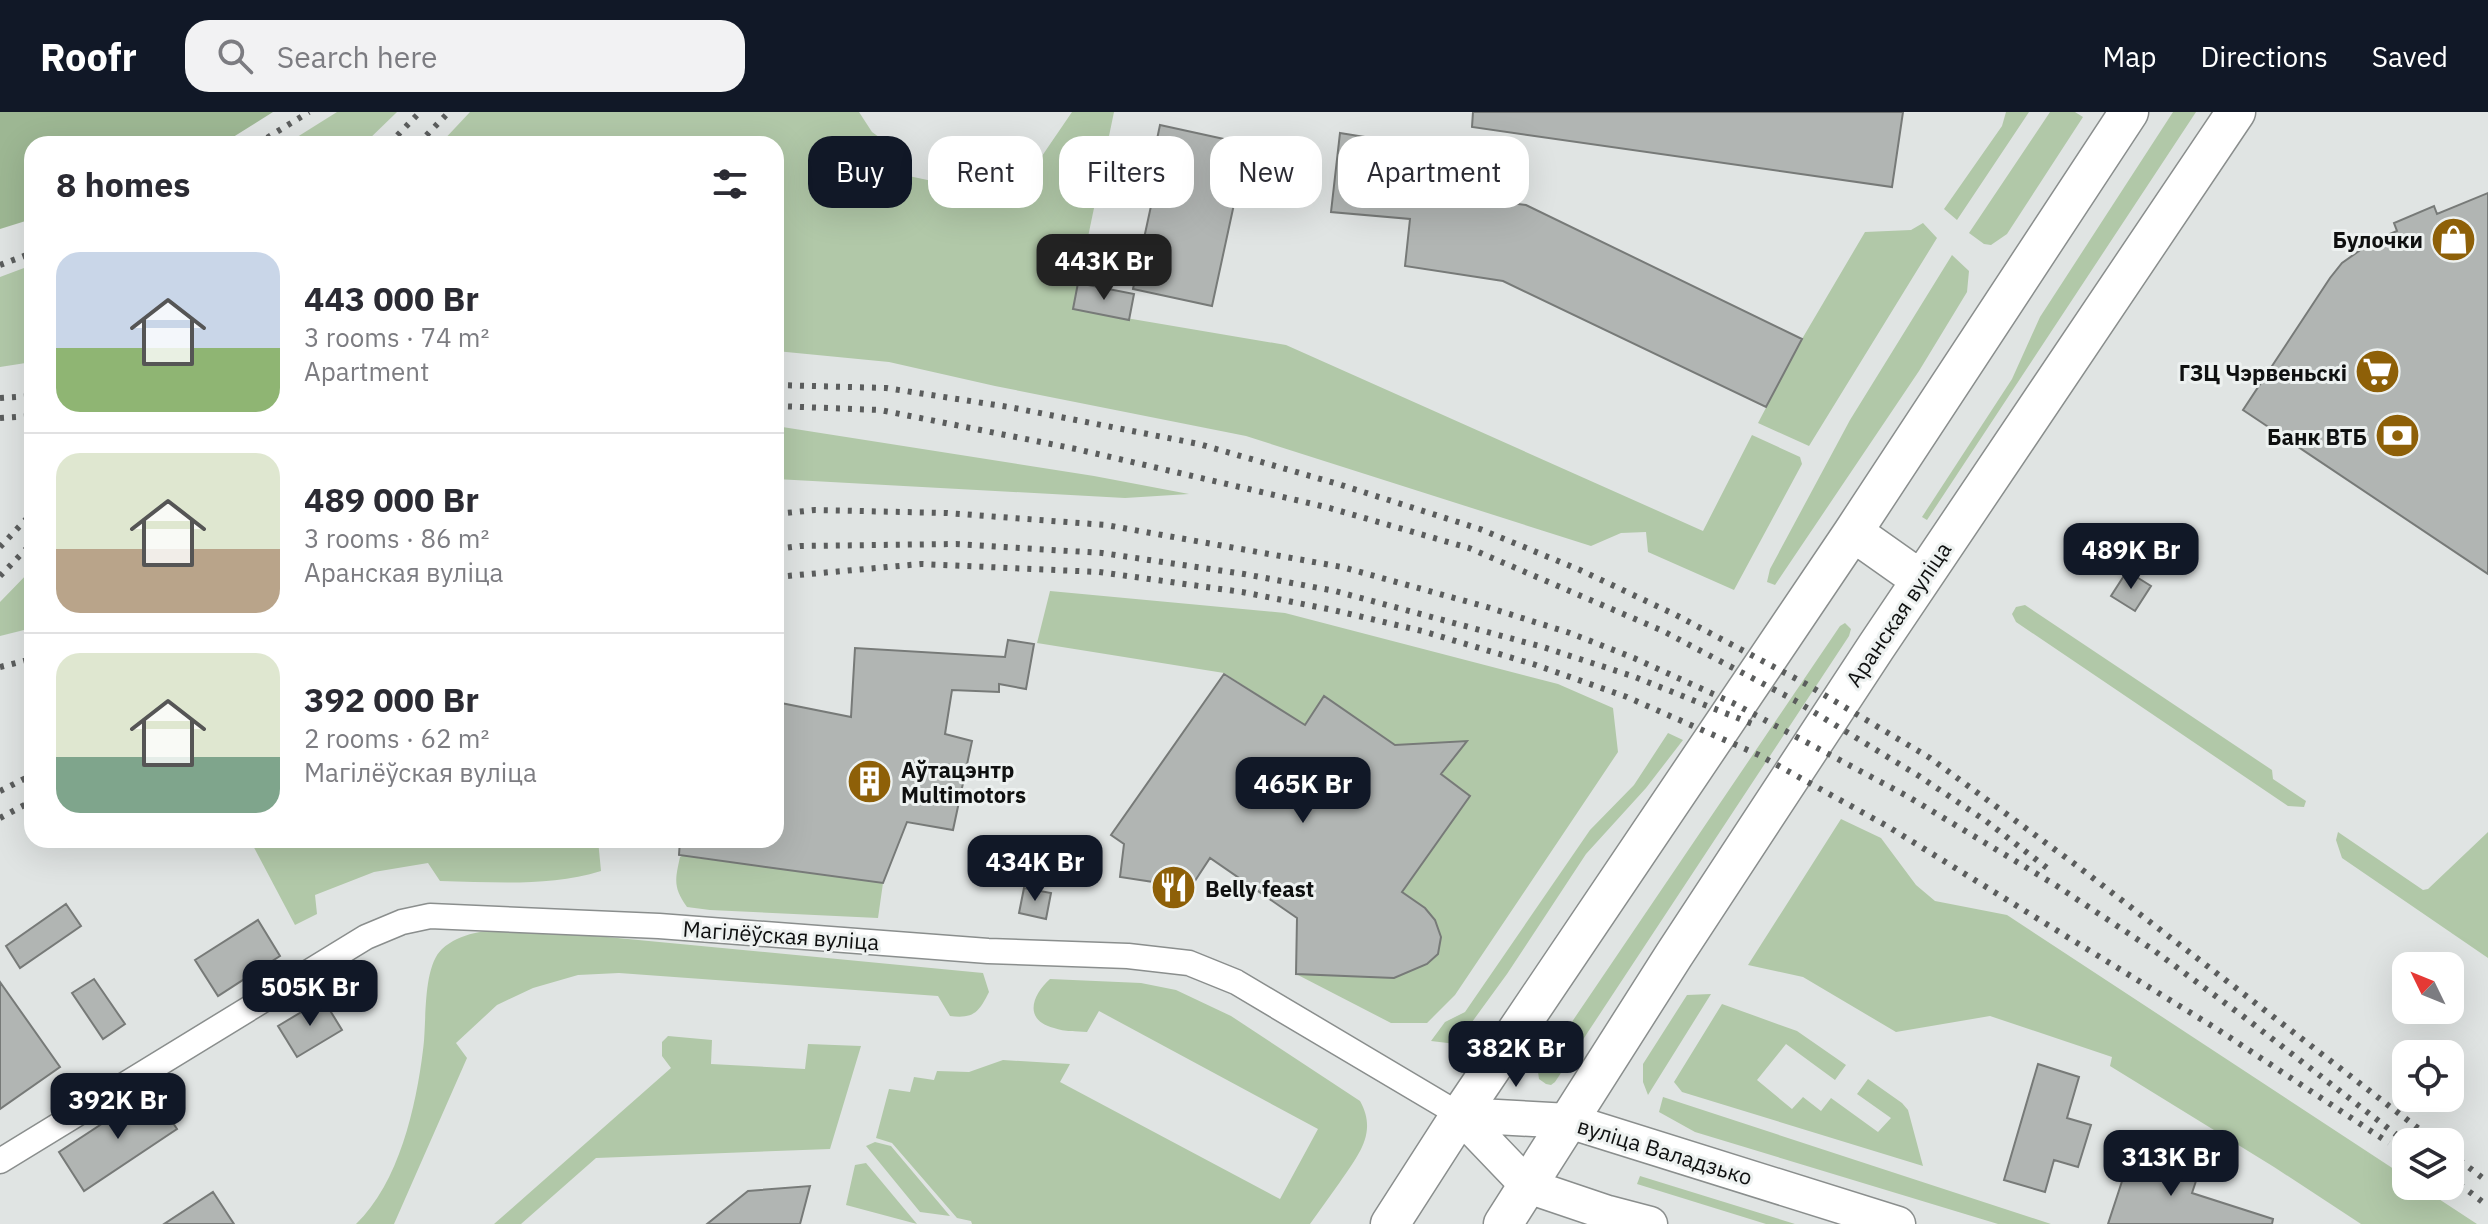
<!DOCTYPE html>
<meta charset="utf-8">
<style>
:root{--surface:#fff;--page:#f2f2f3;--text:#2b2b33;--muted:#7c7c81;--line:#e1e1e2;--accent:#111827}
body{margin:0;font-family:"IBM Plex Sans",sans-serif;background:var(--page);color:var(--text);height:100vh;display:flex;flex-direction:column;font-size:30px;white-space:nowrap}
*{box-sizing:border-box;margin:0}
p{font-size:26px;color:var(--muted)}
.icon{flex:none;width:44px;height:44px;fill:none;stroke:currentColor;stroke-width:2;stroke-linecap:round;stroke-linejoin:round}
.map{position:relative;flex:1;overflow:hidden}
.panel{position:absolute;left:24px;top:24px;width:760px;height:712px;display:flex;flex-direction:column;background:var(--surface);border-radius:24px;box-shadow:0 8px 32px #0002}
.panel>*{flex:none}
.hud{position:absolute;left:808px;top:24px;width:760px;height:72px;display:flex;gap:16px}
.needle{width:52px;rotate:313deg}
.tools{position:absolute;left:2392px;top:840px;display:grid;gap:16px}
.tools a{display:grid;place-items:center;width:72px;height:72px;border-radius:16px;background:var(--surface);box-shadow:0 8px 32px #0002;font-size:40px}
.price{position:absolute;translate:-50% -68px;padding:0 18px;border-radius:16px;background:var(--accent);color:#fff;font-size:26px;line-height:52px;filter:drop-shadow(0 2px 4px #0008)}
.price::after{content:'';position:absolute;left:50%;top:48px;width:24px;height:18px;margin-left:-12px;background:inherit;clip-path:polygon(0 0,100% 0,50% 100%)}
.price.current{background:#222;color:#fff}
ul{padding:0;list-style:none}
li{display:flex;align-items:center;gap:24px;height:200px;padding:0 32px}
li+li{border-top:2px solid var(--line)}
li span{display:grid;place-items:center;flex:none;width:224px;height:160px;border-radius:24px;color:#555}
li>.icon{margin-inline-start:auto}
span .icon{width:96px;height:96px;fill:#fffc;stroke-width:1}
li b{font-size:34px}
h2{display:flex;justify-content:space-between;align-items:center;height:96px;padding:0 32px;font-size:34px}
.tag{padding:0 28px;border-radius:24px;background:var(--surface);box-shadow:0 8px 32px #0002;font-size:28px;line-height:72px}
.tag.current{background:var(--accent);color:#fff}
header{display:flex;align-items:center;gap:48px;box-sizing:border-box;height:112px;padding:0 40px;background:var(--accent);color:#fff}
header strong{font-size:38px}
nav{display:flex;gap:44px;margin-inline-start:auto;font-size:28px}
.search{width:560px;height:72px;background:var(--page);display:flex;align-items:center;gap:20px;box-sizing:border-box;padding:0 28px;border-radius:24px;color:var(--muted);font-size:30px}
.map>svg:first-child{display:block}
.green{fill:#b1c8a8}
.forest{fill:#9db793}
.building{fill:#b1b5b3;stroke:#777a78;stroke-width:2}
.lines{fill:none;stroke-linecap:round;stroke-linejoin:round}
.minor-casing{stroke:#8a8e8d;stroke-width:27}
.secondary-casing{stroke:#8a8e8d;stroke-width:37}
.primary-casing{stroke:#8a8e8d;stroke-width:41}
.minor{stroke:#fff;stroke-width:24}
.secondary{stroke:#fff;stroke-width:34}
.primary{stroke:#fff;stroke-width:38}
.rail{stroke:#5b5d5d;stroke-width:6;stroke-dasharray:4 8;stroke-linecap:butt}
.labels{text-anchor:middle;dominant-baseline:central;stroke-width:6;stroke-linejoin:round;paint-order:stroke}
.poi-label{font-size:22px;font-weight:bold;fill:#0f1010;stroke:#edf1f0;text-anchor:end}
.street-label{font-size:22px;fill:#0f1010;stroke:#edf1f0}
</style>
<header>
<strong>Roofr</strong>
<div class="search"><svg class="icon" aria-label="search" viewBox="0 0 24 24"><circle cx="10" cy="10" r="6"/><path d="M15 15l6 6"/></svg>Search here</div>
<nav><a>Map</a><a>Directions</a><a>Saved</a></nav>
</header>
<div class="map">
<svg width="2488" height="1112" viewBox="0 0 2488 1112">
<rect width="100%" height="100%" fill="#e0e4e3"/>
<!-- green -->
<path class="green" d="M337,0h60l-33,32h-78z
M470,0h389l13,20 18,13 -5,26 104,22 9,-27 31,9 43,-63h42l-41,197 213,36 417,186 49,-96 48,22 2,7 -68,126 -86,-38 -2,-20 -25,1 -30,13 -345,-110 -251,-50 -106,-24 -113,-11v-207h-336z
M2006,0h23l-72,108 -13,-11 58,-83z
M2050,0h25l8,5 -76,117 -16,11 -7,-1 -15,-11z
M2173,0h23l-269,408 -5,-3 90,-138 28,-62z
M1923,111l14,15 -128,208 -51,-23 44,-84 63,-107 46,-2z
M1952,143l17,16 -2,21 -48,79 -144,214 -8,-3 3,-13 80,-149z
M32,153v97l-32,5v-90z
M776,314l318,50 95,18 -64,4 -349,-19z
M32,457v59l-32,8v-34z
M1050,479l235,22 273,71 55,24 5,44 -163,243 -28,28h-36l-95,-49 98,4 33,-14 -2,-56 -23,-16 68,-96 -27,-20 -3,-17 18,-13 -5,-4 -36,2 -3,14 -90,-62 -19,29 -81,-52 -187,-30z
M2025,493l247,165 1,9 33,22 -2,6 -16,-1 -272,-184 -4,-8 4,-7z
M1845,511l6,6 -2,7 -294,446 -4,3 -5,-1 -7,-5 -1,-7 302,-446z
M1668,621l15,7 -37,48 -60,66 -79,120 -51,70 -25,-3 14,-19 20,-10 125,-182 44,-45z
M1841,707l40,19 35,47 19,16 72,14 399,262v9h13l58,38h-116l-87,-57 -164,-101 2,-9 -122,-41 -94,16 -93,-55 -55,-12z
M2338,720l85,58 5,-1 60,-57v126l-146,-100 -6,-18z
M250,728h348l3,31c-52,16 -107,11 -161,10l-12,-18 -54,9 -59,23 2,19 -22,11z
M698,736v10l185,25 -5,35 -168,-8 -23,-3c-14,-20 -12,-27 -7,-50z
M523,817l460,44 6,19c-10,20 -15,27 -39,24l-12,-20 -319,-23 -41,2 -45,13 -36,17 -41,38 11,15 -73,166h-38c43,-41 60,-117 67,-174 4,-27 -1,-82 19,-101 22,-20 54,-19 81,-20z
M1050,867l91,4 35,7 55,26 129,85c18,32 -2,54 -20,81 -10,14 -20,28 -30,42h-338l-1,-3 -14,-3 -65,-75 -16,-5 13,-49 21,3 4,-15 20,3 3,-9 32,1 34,-12 67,4 -10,18 220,117 38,-70 -219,-118 -12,21c-11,-1 -22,0 -33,-4 -31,-8 -22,-33 -4,-49z
M1711,882l-63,101 -5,-13v-18l44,-69z
M1722,892l75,27 49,34 -11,15 -49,-36 -29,36 35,29 11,-12 18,14 10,-13 47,34 13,-14 -34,-24 11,-15 34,24 6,7 15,56 -241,-74 -8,-10z
M668,924l44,4 -1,24 94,5 3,-25 53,2 -31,103 -234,9 -75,66h-27l177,-156 -9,-12v-14z
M1663,985l388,127h-53l-303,-92 -36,-20z
M875,1030l16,4 59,70 -30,-4 -54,-66z
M866,1051l51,61 -71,-19 9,-40z
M1640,1064l155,48h-29l-129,-40z"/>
<!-- forest -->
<path class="forest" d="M0,0h273l-51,32h-190v75l-32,10z"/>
<!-- building -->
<path class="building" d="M1473,0h430l-11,75 -420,-60z
M1160,13l87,19 -35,162 -79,-17 28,-129 -8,-2z
M1340,21l94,15 -3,45 95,12 276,134 -36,68 -263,-126 -98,-15 5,-47 -79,-7z
M2488,81v381l-245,-164 87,-132 12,-15 31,-22 24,-10 -3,-8 40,-17 3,8z
M1078,171l56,11 -5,26 -56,-11z
M2127,459l24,15 -16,25 -24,-15z
M1008,528l26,4 -8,45 -27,-5v8l-47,-2 -7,44 27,7 -19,89 -46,-8 -24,61 -204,-28 1,-15h96v-138l75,15 4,-69 150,9z
M1224,562l81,51 19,-29 71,49 72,-4 -26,33 29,22 -68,96 23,16 10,12 6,17 -3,17 -11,10 -33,14 -98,-4 1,-56 -87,-60 -19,29 -29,-18 -2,14 -40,-6 4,-33 -13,-9z
M1024,776l27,5 -5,26 -27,-6z
M66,792l15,22 -61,42 -14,-22z
M258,808l22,36 -62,40 -23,-36z
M94,867l31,45 -22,15 -31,-46z
M0,870l60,85 -60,42z
M323,887l19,31 -45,27 -19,-31z
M2038,952l41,13 -12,41 24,7 -13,42 -24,-7 -9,32 -41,-12z
M152,979l25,38 -93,62 -25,-39z
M2144,1039l56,18 -8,24 81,26 -1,5h-164l20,-61 11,4z
M810,1074l-10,38h-93l41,-33z
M213,1080l21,32h-70z"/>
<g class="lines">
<defs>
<path id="minor" d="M0,1049l366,-224 36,-15 28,-6 229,10 329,25 140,5 61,7 47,19 224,133"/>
<path id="secondary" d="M1460,1003l109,6 329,103
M1460,1003l68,71 80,27 42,11"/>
<path id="primary" d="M1853,420l68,48
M1390,1112l70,-109 393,-583 276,-420
M1503,1112l171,-269 202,-308 360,-535"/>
</defs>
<!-- minor casing -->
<use href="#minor" class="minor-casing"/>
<!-- secondary casing -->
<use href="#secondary" class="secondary-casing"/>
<!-- primary casing -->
<use href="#primary" class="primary-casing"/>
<!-- minor -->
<use href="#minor" class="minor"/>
<!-- secondary -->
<use href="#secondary" class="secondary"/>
<!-- primary -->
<use href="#primary" class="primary"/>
<!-- rail -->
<path class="rail" d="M257,32l52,-32
M389,32l31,-32
M418,32l31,-32
M0,153l32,-12
M776,273l110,3 123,19 190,37 139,40 142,45 100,41 96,45 130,69 124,74 146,107 360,277
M0,286l32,-2
M776,294l104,4 196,39 250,58 143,41 194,83 131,69 125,76 67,45 65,50
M0,306l32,-2
M776,402l39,-4 132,3 159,12 236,42 145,40 83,26 64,25 99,45 174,93 150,90 95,63 92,68 162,125
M0,435l32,-34
M776,437l24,-3 156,-2 146,9 142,21 91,17 208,56 92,30 120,48
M0,464l32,-33
M776,465l145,-13 178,8 143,20 91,18 89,21 111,33 94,33 132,58 128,71 330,203 172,114
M0,555l32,-8
M0,679l32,-16
M0,706l32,-17
M2450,1041l38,29
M2450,1065l38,29"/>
</g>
<!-- icons -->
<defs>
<symbol id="shop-disc" viewBox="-11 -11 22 22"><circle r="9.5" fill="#8e6008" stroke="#edf1f0"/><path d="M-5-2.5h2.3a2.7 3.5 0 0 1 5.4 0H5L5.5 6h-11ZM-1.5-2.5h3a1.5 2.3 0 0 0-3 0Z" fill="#fff"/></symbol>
<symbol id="supermarket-disc" viewBox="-11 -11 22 22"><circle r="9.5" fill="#8e6008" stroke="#edf1f0"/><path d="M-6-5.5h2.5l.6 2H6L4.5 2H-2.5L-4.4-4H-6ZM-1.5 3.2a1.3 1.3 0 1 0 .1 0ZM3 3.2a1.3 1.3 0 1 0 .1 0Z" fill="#fff"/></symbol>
<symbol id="bank-disc" viewBox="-11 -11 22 22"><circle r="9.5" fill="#8e6008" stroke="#edf1f0"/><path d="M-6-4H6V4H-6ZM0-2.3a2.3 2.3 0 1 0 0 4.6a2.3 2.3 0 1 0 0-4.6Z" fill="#fff"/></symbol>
<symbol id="building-disc" viewBox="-11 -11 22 22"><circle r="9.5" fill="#8e6008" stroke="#edf1f0"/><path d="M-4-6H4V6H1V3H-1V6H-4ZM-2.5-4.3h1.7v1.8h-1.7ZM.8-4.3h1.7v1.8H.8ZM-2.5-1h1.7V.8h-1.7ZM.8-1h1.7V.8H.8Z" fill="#fff"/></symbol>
<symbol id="restaurant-disc" viewBox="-11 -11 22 22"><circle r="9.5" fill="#8e6008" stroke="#edf1f0"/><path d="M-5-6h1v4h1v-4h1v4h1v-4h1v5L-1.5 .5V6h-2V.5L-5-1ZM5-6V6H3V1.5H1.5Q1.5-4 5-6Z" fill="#fff"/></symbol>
</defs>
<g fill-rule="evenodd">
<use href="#shop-disc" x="2428" y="102" width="51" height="51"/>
<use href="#supermarket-disc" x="2352" y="234" width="51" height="51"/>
<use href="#bank-disc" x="2372" y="298" width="51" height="51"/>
<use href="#building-disc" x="844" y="644" width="51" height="51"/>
<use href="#restaurant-disc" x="1148" y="750" width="51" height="51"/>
</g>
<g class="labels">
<!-- poi labels -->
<g class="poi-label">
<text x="2423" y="127">Булочки</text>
<text x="2347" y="260">ГЗЦ Чэрвеньскі</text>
<text x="2367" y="324">Банк ВТБ</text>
<text x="901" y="657" text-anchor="start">Аўтацэнтр<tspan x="901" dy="25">Multimotors</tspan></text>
<text x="1205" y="776" text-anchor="start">Belly feast</text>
</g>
<!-- street labels -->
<g class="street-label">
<text transform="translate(1898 502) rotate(-56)">Аранская вуліца</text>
<text transform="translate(781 823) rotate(4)">Магілёўская вуліца</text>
<text transform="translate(1665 1039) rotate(17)">вуліца Валадзько</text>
</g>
</g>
</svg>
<div class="tools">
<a><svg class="needle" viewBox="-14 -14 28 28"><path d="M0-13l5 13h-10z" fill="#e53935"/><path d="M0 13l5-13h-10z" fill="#7c7c81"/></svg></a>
<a><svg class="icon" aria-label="locate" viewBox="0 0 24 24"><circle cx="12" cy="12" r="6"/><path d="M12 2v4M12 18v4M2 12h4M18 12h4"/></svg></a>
<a><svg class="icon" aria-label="layers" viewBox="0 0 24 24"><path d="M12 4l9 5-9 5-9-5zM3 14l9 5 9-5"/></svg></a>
</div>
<b class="price current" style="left:1104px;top:190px">443K Br</b>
<b class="price" style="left:2131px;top:479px">489K Br</b>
<b class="price" style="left:1303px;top:713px">465K Br</b>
<b class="price" style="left:1035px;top:791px">434K Br</b>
<b class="price" style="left:310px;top:916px">505K Br</b>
<b class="price" style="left:1516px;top:977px">382K Br</b>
<b class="price" style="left:118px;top:1029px">392K Br</b>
<b class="price" style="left:2171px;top:1086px">313K Br</b>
<div class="hud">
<a class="tag current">Buy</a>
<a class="tag">Rent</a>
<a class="tag">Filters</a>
<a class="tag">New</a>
<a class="tag">Apartment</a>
</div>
<section class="panel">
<h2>8 homes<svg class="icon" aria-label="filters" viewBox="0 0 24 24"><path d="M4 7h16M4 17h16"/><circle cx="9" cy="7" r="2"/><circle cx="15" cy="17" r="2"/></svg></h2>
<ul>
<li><span style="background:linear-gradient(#c9d6e8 60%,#8fb573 0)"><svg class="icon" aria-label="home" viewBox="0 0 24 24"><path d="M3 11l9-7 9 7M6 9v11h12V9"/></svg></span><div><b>443 000 Br</b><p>3 rooms · 74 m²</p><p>Apartment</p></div></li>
<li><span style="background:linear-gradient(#dfe7d0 60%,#b9a48a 0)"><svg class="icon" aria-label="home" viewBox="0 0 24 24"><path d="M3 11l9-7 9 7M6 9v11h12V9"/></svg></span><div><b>489 000 Br</b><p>3 rooms · 86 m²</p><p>Аранская вуліца</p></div></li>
<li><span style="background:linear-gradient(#dfe7d0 65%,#7fa58c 0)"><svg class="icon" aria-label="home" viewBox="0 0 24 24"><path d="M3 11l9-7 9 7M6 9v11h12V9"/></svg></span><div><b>392 000 Br</b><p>2 rooms · 62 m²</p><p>Магілёўская вуліца</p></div></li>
</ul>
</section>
</div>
